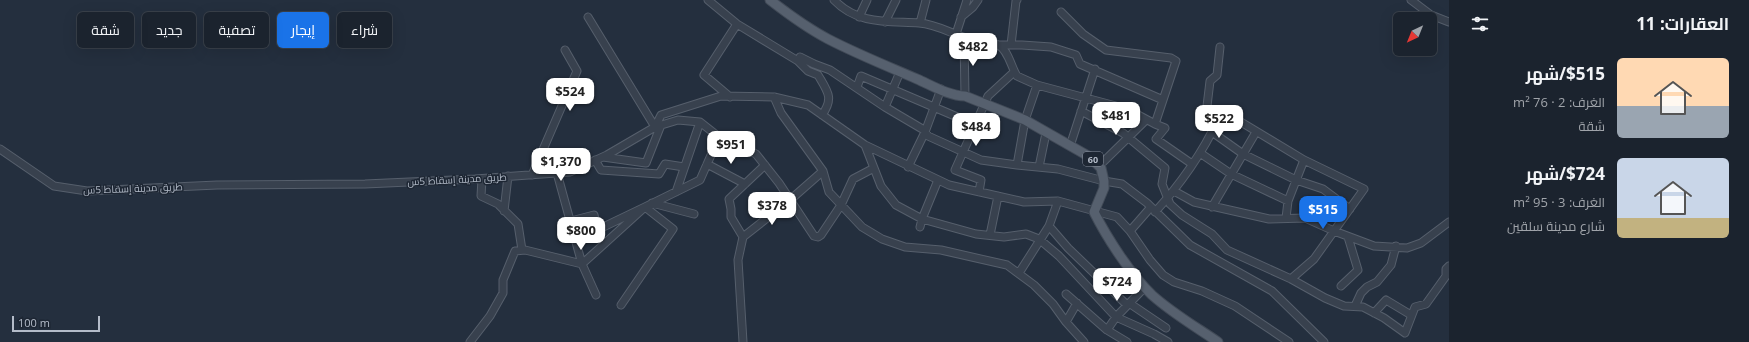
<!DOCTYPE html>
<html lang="ar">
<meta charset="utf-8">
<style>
:root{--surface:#1b232e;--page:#282f3a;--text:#f1f3f6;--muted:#a0a4aa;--line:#39404a;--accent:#1a73e8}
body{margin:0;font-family:"Open Sans",Cairo,sans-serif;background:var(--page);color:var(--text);direction:rtl;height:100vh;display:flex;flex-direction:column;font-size:15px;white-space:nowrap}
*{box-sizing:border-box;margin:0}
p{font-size:13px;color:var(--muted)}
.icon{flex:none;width:22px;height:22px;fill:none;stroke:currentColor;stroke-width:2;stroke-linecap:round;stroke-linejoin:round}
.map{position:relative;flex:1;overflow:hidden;direction:ltr}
.drawer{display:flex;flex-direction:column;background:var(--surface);width:300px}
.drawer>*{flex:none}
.hud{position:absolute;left:12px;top:12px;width:380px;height:36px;direction:rtl;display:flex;gap:8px}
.needle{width:26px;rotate:223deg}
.controls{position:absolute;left:1393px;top:12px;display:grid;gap:8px}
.controls a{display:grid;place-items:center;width:44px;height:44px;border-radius:6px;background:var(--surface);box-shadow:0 4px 16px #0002,0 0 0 1px var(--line);font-size:20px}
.scale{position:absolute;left:12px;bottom:10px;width:88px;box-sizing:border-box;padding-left:4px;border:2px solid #b4bcc9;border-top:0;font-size:11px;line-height:14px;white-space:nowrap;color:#b4bcc9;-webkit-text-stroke:3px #1d2633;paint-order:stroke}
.price{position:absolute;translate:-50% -34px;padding:0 9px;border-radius:8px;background:#fff;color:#222;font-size:13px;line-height:26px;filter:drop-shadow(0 1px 2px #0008)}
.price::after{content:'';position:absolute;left:50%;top:24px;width:12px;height:9px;margin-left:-6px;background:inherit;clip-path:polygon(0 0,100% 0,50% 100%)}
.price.active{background:var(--accent);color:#fff}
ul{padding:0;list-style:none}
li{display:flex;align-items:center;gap:12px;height:100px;padding:0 20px}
li span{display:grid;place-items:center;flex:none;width:112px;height:80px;border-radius:6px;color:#555}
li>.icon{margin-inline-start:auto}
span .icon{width:48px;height:48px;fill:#fffc;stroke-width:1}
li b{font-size:17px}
h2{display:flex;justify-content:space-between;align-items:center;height:48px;padding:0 20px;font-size:17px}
.chip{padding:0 14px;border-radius:6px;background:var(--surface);box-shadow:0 4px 16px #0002,0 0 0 1px var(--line);font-size:14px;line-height:36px}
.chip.active{background:var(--accent);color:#fff}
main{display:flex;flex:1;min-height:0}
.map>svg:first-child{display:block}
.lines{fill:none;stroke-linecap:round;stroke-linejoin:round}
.minor-casing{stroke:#565f6c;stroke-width:9}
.major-casing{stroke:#414a57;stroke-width:11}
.minor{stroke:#38414e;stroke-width:7}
.major{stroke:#56606e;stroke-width:9}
.labels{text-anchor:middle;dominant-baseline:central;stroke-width:3;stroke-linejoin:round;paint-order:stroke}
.shield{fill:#1d2633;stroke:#878f9c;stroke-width:1}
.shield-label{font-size:9px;font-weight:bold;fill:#b4bcc9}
.street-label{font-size:10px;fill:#b4bcc9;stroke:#1d2633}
</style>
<main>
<section class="drawer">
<h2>العقارات: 11<svg class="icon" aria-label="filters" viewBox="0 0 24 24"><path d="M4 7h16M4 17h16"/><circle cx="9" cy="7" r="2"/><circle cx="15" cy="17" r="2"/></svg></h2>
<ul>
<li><span style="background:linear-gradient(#ffd9b3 60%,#9aa5b1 0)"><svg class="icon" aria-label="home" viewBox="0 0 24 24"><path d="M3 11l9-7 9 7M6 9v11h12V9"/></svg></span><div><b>$515/شهر</b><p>الغرف: 2 · 76 m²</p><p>شقة</p></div></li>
<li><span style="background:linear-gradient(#c9d6e8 75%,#c2b280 0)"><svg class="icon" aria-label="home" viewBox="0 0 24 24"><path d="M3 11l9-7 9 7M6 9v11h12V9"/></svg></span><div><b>$724/شهر</b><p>الغرف: 3 · 95 m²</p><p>شارع مدينة سلقين</p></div></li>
</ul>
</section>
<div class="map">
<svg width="1449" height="342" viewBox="0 0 1449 342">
<rect width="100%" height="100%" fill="#242f3e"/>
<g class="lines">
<defs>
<path id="minor" d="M708,0l29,24 61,37 10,10 10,4c10,17 16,23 4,40
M834,0c24,25 54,21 85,23 17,1 31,10 47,15 10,3 23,2 32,7 10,4 13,22 19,31l20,9 90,24 28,15 21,-63 -5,-3 -65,-8 -23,-16 -22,-22
M1411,0l20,15 18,7
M588,17l67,110 23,-7 22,2 19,15 37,17 23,29 35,53 4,1 3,-2 20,-30 12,-26 21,-11
M859,17l8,-17
M961,17l12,-10 5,-7
M885,22l11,-22
M920,23l6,-23
M956,34l11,-34
M964,38l1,58
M999,45h23l29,2 25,8 4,9 83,36
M1011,45l5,-44 1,-1
M798,61l2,-4 14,7 16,6 55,37 39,23 4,6 53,24 36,5 41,4 46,12 18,3 25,19 43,42 82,46 52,51
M857,87l4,-11 115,49
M730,97l-26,-22 33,-51
M774,97l7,16 42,58 6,21 33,35 20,12 23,8 36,3 66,15 27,20 19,19 13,18 18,20
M885,107l15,-35
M1081,111l42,22 42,35 -3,16 8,20 12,11 30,19 15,16 64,29 34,19 19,8 19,1 21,11 21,15 10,-26 11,-3 20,-28v-7l3,-3
M1218,119l7,-4 6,1 73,44 60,29 -50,70 -23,20
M1155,124l10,4 -9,11 36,25
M1212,132l31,22 53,26 27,9 27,20
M865,145l16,41 15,19 26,14 54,15 28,3 22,-3 13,5 20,17 57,61 38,17 14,8
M1070,146l25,-77
M0,149l54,37 33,5 130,-6 148,-1 110,-5 95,-7 37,-17 48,-28 6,-12 60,-19 53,1 34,8 57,40 84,40 75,17 34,-1 59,16 13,14 20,29 13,15 11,7 28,9 33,15 54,36
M1200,153l31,21 57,27
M603,157l43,6 15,-38
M595,160l6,10 58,4 6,-10 19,3
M707,164l38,20
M1017,165l8,-45 12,-35
M1099,166l47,-46
M908,167l17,-35 16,-43
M1039,167l7,-34
M557,173l25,91 14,31
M532,175l45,-104 -12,-21
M482,179l-1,17 17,8 20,20 4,26
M1174,191l20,11 75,17 36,-1 29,13 40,15 33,2 14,-5 28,-21
M676,192l24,-70
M979,192l2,-12 -26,-10 33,-74 26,-24
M652,203l42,11
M1212,207l44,-75
M504,211l4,-35
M1155,212c24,-26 49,-61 63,-93l-11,-13 3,-25 7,-6 3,-28
M1286,218l2,-17 16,-41
M571,221l23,-6 3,15 48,-23 28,22 -52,76
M1049,226l19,22 58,56 3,-1 37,25
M920,227l2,-8 16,-39
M1130,231l21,-24
M990,235l8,-39
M743,237l-12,-20v-8l-2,-10 36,-34
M1019,273l30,-47 9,-25
M1341,286l17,-16 -10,-33
M1066,294l41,36 20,12
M1355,306l6,-13 6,-6 10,-5 14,-17 5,-19
M1374,313l12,-13 25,15
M1066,322l11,-19
M1107,330l9,-13 29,-30
M470,342l20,-26 13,-23v-13l12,-29 10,-1 57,14 63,-57 55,-27 19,-43
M743,342l-5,-82 5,-23 47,-37 33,-29"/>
<path id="major" d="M770,0c18,14 37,28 58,39 29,15 59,27 89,40 14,6 32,17 48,17l60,24 65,37 11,11 3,13v7l-10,24c13,26 37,63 58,83 20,18 44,32 66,47"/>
</defs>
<!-- minor casing -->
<use href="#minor" class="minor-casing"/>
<!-- major casing -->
<use href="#major" class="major-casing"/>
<!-- minor -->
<use href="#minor" class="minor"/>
<!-- major -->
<use href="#major" class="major"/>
</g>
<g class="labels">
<!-- shield labels -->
<rect class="shield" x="1083" y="152" width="20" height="14" rx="3"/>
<g class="shield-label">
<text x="1093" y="159">60</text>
</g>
<!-- street labels -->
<g class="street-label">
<text transform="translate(457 179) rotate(-3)">طريق مدينة إسقاط 5س</text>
<text transform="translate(133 188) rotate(-2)">طريق مدينة إسقاط 5س</text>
</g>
</g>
</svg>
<div class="controls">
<a><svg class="needle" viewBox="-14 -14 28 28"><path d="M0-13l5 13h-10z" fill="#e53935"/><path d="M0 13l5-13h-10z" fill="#a0a4aa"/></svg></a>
</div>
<div class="scale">100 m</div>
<b class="price" style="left:973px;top:67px">$482</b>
<b class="price" style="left:570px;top:112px">$524</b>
<b class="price" style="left:1116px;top:136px">$481</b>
<b class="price" style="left:1219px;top:139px">$522</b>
<b class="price" style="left:976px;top:147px">$484</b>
<b class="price" style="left:731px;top:165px">$951</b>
<b class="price" style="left:561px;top:182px">$1,370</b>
<b class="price" style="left:772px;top:226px">$378</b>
<b class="price active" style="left:1323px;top:230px">$515</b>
<b class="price" style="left:581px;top:251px">$800</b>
<b class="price" style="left:1117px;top:302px">$724</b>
<div class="hud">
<a class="chip">شراء</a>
<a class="chip active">إيجار</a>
<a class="chip">تصفية</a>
<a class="chip">جديد</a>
<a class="chip">شقة</a>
</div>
</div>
</main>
